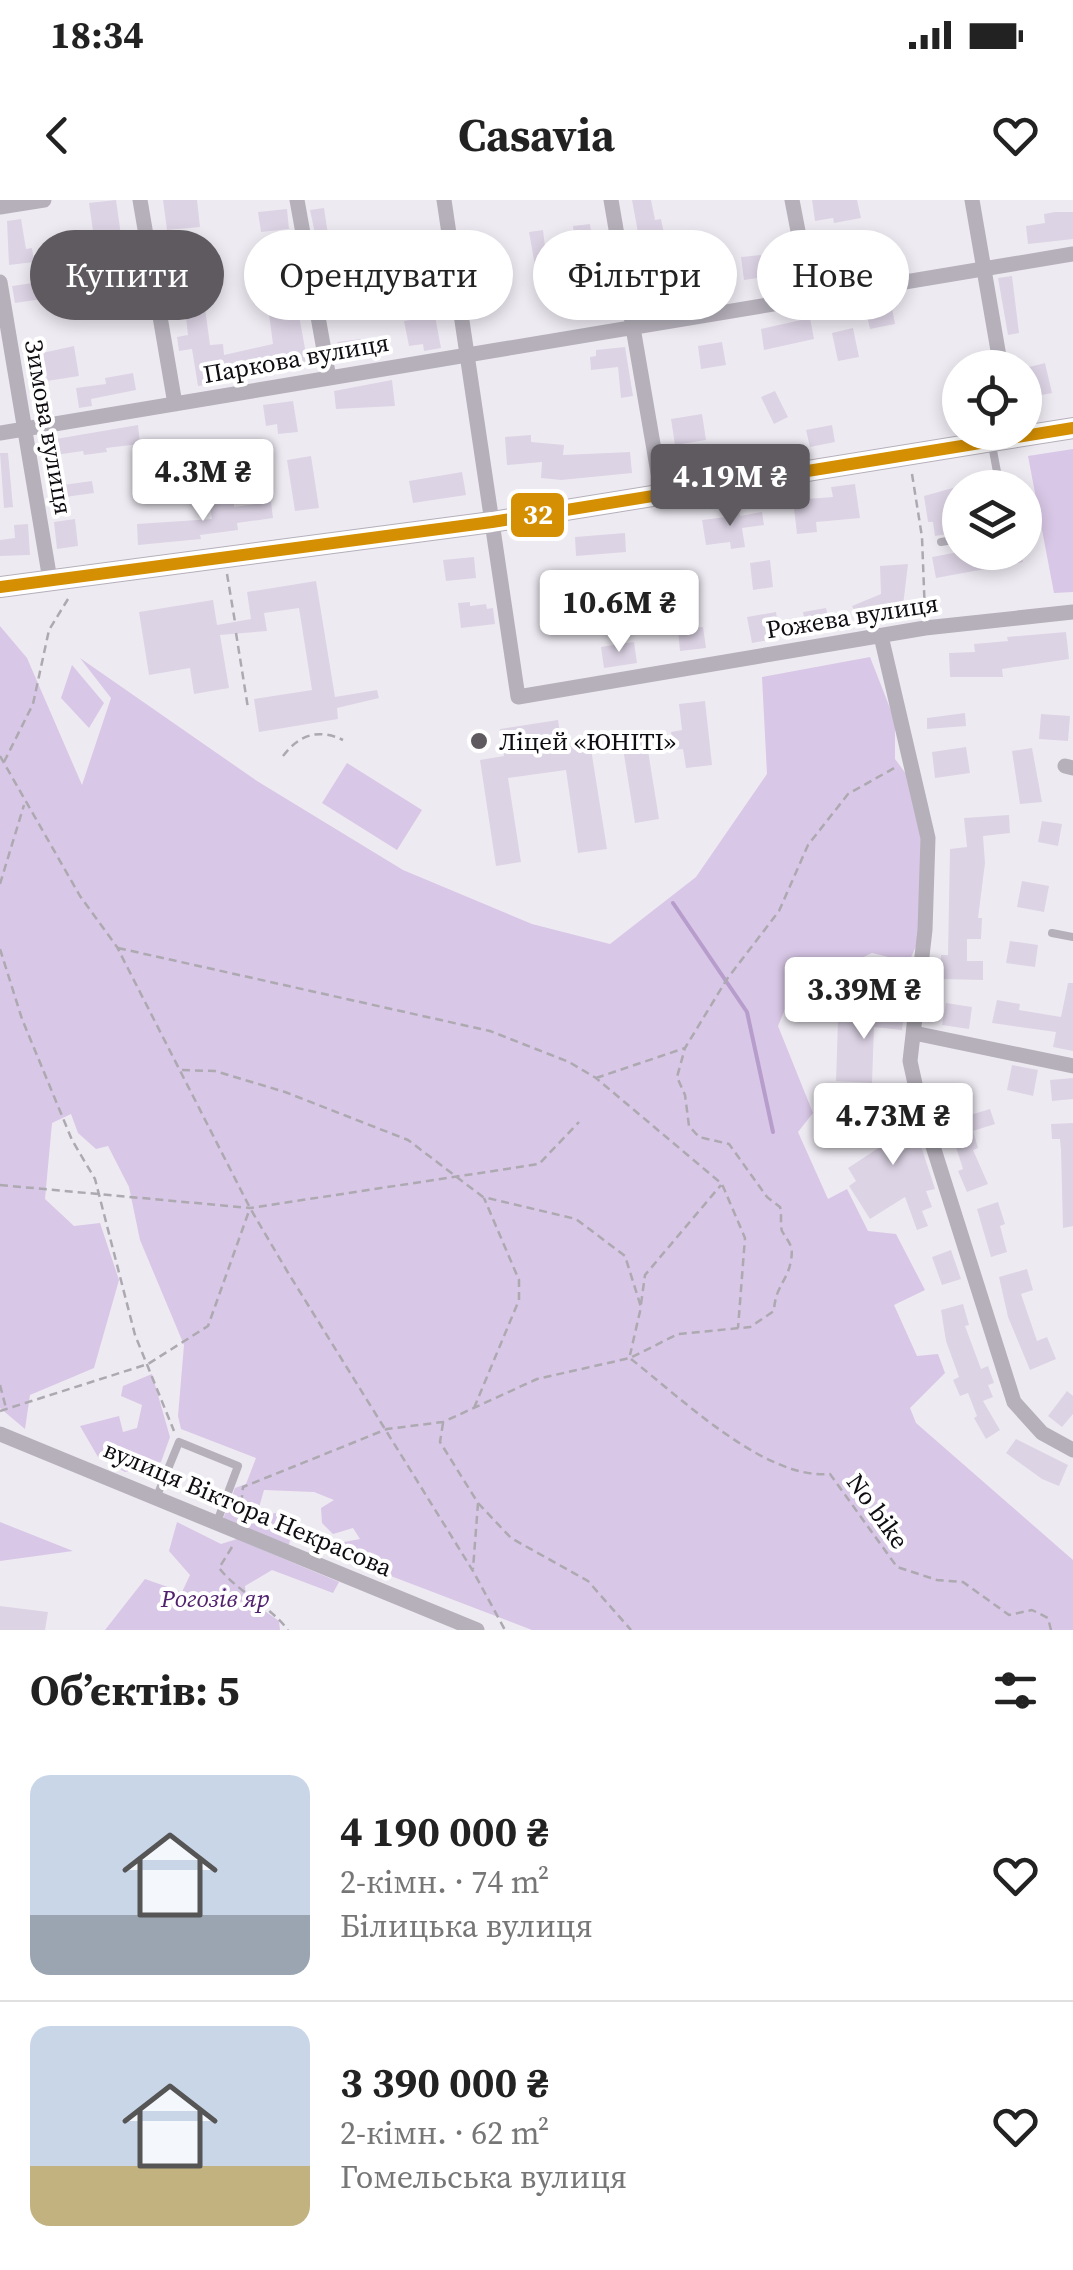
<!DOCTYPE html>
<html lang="uk">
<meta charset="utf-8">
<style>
:root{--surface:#fff;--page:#f2f2f2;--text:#222;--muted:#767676;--line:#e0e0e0;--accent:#5e5a60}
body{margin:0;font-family:"Source Serif 4",serif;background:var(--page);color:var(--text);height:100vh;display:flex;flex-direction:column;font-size:38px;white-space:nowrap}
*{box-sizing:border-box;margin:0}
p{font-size:32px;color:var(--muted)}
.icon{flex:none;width:55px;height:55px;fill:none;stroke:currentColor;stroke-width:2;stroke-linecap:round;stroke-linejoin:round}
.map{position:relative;height:1430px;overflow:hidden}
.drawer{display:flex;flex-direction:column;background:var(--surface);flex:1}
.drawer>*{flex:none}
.hud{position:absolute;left:30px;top:30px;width:1015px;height:90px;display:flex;gap:20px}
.tools{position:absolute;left:942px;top:150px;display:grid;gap:20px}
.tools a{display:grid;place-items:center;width:100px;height:100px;border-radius:50%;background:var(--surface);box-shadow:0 5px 15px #0003;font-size:50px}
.price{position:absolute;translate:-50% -85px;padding:0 22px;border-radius:10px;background:#fff;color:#222;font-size:32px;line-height:65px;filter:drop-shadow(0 2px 5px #0008)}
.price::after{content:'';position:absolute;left:50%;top:60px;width:30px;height:22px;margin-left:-15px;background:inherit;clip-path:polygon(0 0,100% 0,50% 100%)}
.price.current{background:var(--accent);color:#fff}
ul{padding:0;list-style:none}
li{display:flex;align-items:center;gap:30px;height:250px;padding:0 30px}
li+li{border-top:2px solid var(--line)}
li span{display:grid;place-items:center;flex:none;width:280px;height:200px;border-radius:20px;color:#555}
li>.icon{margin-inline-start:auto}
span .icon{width:120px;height:120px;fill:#fffc;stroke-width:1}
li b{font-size:42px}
h2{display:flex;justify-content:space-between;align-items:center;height:120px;padding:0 30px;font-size:42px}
.chip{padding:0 35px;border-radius:45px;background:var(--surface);box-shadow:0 5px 15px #0003;font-size:35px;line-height:90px}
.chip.current{background:var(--accent);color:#fff}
.status{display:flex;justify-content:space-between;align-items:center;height:70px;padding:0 50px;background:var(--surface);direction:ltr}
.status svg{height:28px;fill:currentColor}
header{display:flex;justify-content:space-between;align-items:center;height:130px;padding:0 30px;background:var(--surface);font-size:45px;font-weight:700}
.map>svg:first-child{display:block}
.green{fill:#d8c7e6}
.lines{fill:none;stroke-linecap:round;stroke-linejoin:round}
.stream{stroke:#b79dcc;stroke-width:4}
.building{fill:#dcd3e4}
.path{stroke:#ada9b1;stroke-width:2.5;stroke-dasharray:8 5;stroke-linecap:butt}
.lane{stroke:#b5b0ba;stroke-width:8}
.street{stroke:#b5b0ba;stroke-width:15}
.secondary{stroke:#b5afba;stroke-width:22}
.bus-1-casing{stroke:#fff;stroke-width:20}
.bus-1{stroke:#d48f03;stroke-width:12}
.poi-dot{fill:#5e5a60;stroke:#fff;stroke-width:4}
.labels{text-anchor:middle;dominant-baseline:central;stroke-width:8;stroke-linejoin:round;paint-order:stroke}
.street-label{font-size:25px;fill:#100d12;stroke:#fff}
.poi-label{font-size:25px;fill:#100d12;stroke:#fff;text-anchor:start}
.park-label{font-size:25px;font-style:italic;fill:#50216d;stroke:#fff}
.line-badge{stroke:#fff;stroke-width:4}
.badge-label{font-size:28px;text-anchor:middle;font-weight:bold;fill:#fff}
</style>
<div class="status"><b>18:34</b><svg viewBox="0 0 49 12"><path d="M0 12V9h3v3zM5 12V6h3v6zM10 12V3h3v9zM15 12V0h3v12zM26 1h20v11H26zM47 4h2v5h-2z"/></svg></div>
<header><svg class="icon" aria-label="back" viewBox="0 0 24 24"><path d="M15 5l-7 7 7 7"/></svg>Casavia<svg class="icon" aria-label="heart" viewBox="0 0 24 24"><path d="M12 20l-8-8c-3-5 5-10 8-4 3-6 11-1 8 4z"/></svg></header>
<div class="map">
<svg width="1073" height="1430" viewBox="0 0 1073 1430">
<rect width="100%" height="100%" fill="#eeeaf2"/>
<!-- green -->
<path class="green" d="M1073,249v143l-19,1 -26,-137z
M0,426l27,32 55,127 29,-87 -31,-40 177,123 146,89 129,54 78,20 86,-67 71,-103 -5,-97 108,-20 25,64v38l17,23 12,57 -3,96 -12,27 -37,-9 -34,16 -35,-3 -25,60 35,87 -15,19 30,67 19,-10 21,42 28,3 29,56 -31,15 23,51 21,-2 7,19 -35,35 6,15 157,137v70h-541l-183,-70 -5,-18 16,-3 -7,-11 -20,6 -11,-11 -1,-15 13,-8 -20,-8 -50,-2 -8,28 27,-7 11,10 -5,24 -66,-26 12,-31 11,-4 10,-26 -75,-29 -3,-13 6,-71 -44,-105 -11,-53 -21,-41 -12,3 -18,-16 -7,-19 -19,9 -7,76 29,27 26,-3 19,57 -25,88 -64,27 -5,34 -25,-21z
M72,465l32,38 -15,25 -28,-30z
M347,563l75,47 -25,40 -75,-47z
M152,1174l18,63 -9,25 -36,10 -27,-15 -18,-31 39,-10 4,16 14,-4 5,-23 -21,-9 2,-10z
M0,1322l73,29 -73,10z
M177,1322l44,22 16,-5 102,43 -6,11 -61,-23 -27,16 1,12 33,23 1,9h-175l40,-51 37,13 8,-17 -21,-24z"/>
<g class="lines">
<!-- stream -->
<path class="stream" d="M673,703l74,109 26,120"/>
</g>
<!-- building -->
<path class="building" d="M116,0l5,35 -27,3 -5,-35z
M163,0h34l3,27 -33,3z
M632,0h19l4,20 6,-1 5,25 -25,5z
M812,0h45l4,18 -27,5 -1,-5 -18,3z
M324,8l5,33 11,-2 3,24 10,-2 3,24 -6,1 5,29 -22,4 -23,-109z
M287,9l2,20 -28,3 -3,-20z
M1055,12h18v27l-45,5 -2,-18 19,-3 -1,-9z
M21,19l5,30 6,-1 2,14 -25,3 -2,-44z
M590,24l4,33 -17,3 -4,-34z
M543,30l4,34 -12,2 -6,-34z
M857,52l4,22 -25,5 -4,-22z
M761,55l2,10 18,-3 3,19 -19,3 -1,-7 -20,3 -3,-23z
M707,64l4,31 -31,4 -4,-31z
M499,68l3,15 -29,6 -3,-15z
M201,74l2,12 -12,1 4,23 10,-2 5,37 13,-1 1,11 49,-11 -4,-30 29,-4 10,55 -53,11 -1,-7 -45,7 1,8 -12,2 -6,-37 -13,2 -2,-14 11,-2 -3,-27 -7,2 -3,-12 5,-1 -2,-21z
M440,74l5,19 -23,5 -4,-19z
M1012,76l7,57 -11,2 -10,-57z
M609,78l4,31 -16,2 -4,-31z
M40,82l2,17 -27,4 -3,-17z
M890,97l5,27 -25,5 -6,-27z
M435,116l6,32 -17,3 -1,-7 -14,2 -5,-25z
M810,118l4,21 -50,11 -3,-21z
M853,128l6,29 -21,4 -6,-28z
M361,139l3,18 -24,4 -3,-19z
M722,142l4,23 -25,4 -3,-23z
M74,146l5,30 -32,5 -2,-16 -18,4 -3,-12z
M625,147l8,49 -12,2 -3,-31 -27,3 -1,-13 6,-1v-6z
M1045,163l7,30 -20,4 -7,-29z
M133,173l3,17 -45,9 1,7 -13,2 -3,-20 30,-4 -1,-6z
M392,180l3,26 -59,3 -2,-18z
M775,191l13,26 -14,7 -13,-27z
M293,201l5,31 -20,2 -1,-10 -11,2 -3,-21z
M702,214l4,26 -31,5 -4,-26z
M138,225l2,19 -34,4 1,4 -23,3 -1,-4 -42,6 -3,-15z
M832,225l3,17 -25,5 -4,-17z
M531,235v7l33,3 -1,10 67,-3 2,21 -71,7 -20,-2 1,-16 -35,3 -2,-28z
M0,253h8l5,54 -9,1z
M311,256l8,52 -24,3 -8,-51z
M462,272l4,23 -53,8 -4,-22z
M92,281l2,12 -36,5 -2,-12z
M855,284l5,34 -44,4 1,10 -20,2 -4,-34 40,-3 -2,-10z
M960,286v46l-25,4 -2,-14h-5l-4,-26z
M234,302v5l37,-5 2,16 -36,5 1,7 -38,5 1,4 -63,6 -1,-21 75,-5 -2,-14z
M739,309l1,7 22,-4 2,13 -22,3 3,19 -14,2 -1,-7 -24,3 -4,-25 24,-3z
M75,319l3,27 -21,3 -3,-27z
M28,324l2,31 -30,1v-16l15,-2 -1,-13z
M625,333l1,19 -50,4 -1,-19z
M959,352h62l2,10 -87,16 -4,-21z
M474,357l2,21 -30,3 -3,-21z
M770,360l3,27 -20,3 -3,-27z
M908,364l-5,42h-23l7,17 -24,4 -11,-21 29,-12 -1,-28z
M316,381l19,116 42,-7 2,8 -42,10 1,11 -79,13 -5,-33 58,-9 -13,-82 -35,5 3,18 -47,4 9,53 -35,6 -4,-26 -41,7 -10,-63 74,-12 4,25 34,-6 -4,-27z
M470,402v4l16,-2 1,5 6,-1 2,16 -34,4 -3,-25z
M826,408l5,21 -24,5 -4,-22z
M776,412l4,26 -28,5 -5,-26z
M703,427l3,21 -26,3 -2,-21z
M1066,432l3,27 -67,10 1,8h-53l-1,-24 26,-1 -1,-8 34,-3 -1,-4z
M634,442l3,21 -33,5 -3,-21z
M705,501l7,64 -26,3 -3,-19 -9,1 -3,-18 11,-2 -3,-26z
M965,513l1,13 -39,3v-11z
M1041,514l29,2 -2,25 -29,-2z
M558,520l4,27 28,-4 17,106 -29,4 -12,-83 -58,8 13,84 -25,4 -16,-106 24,-4 -4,-27z
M645,532l14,87 -24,4 -14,-87z
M966,547l4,26 -35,5 -3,-26z
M1032,548l10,54 -22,2 -8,-53z
M1009,615l1,18 -27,3 2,27 -7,55h4l-1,21h-14v22h16v19l-43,-1 1,-24h7l2,-106 17,-2 -3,-29z
M1042,621l20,3 -4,22 -20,-4z
M1022,681l27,5 -5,26 -27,-5z
M1010,741l28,4 -3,22 -29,-4z
M1068,783h5v68l-20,-4 3,-15 -64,-9 5,-23 23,4 -1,6 42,7z
M874,802l31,3 -3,25 -28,-3 -2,56 -36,-2 2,-61 34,1z
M946,803l26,4 -3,22 -27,-4z
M1012,865l26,5 -5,26 -26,-6z
M1073,878v21l-21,2 -2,-21z
M900,889l7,29 -4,1 2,8 -23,6 15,22 22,-15 16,49 -9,2 6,16 -10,4 6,15 -11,4 -12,-33 -35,22 -21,-33 7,-5 -8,-13 32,-21 -11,-39 15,-3 -2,-11z
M962,889l8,26 20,-6 5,15 -22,7 5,17 -5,2 15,34 -21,8 -9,-21 5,-2 -15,-47 14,-9 -16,4 -6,-22z
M1073,923v103l-10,2 -2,-78 -1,-11h-8l-1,-15z
M998,1002l7,22 -5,2 7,26 -16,5 -14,-48z
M951,1050l10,29 -19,6 -10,-28z
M1027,1069l6,21 -12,4 16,47 10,-4 9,22 -26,11 -22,-53 -9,-40z
M963,1104l6,21 -4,1 16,43 7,-3 6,17 -6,2 5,12 -10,4 17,29 -14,9 -12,-21 3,-2 -9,-23 -8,3 -7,-16 6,-3 -13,-36 -5,-31z
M1067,1191l6,5v18l-11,13 -14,-11z
M1016,1239l52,26 -9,21 -17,-7 -36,-26z
M0,1406l48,6 -3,18h-45z"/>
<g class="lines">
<!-- path -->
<path class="path" d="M912,274l10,63 3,78
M227,374l8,48
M236,433l12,75
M0,556l80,140 37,51 133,261 37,63 186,300 32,59
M283,556c16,-21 35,-28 60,-16
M4,562l29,-58 16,-74 19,-31
M0,684l24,-79
M118,748l372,83 79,31 27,16 126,106 23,54 -7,90
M0,749l22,70 50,121 23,39 40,156 39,96
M182,870l33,1 70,21 123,48 75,57 93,22 49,37 16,51 -11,48
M596,878l89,-30 42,-69 52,-68 29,-66 40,-51 48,-27
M0,985l250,23 289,-44 40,-42
M641,1104l4,-29 76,-90
M631,1159c50,39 134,121 199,115l67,93 40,13 26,2 46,33 23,-5 16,8 3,12
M0,1185l6,23
M474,1208l45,-108v-20l-35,-82
M0,1211l148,-47 60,-38 41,-115
M443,1223l-3,19 38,61 -5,66
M478,1303l33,35 77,43 43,49
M240,1316l3,-29 144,-58 56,-7 94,-43 93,-21 48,-24 72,-7 24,-16c1,-25 14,-30 17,-51 3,-15 -3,-18 -9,-29 -2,-6 0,-17 -2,-24l-13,-10 -38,-53 -30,-7 -10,-11 -4,-31 -8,-18 8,-29
M232,1347l-13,21c20,25 50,37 69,62"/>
<!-- lane -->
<path class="lane" d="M992,245l8,43
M941,342l19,-3
M1052,733l21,4
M157,1296l22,-54 59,24 -21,56"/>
<!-- street -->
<path class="street" d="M140,0l35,204
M297,0l32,178
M444,0l74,497 407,-69 148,-16
M611,0l51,296
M792,0l19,98
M972,0l29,168
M0,7l44,-7
M0,82l50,298
M0,233l1073,-179
M881,436l47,202 -3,92 -15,131 9,41 95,300 28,31 31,17
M1065,566l8,2
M914,833l159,33
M0,1234l477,196"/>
<!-- secondary -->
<path class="secondary" d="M0,387l492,-65 581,-94"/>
<defs>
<path id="bus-1" d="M0,387l492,-65 581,-94"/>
</defs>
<!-- bus-1 casing -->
<use href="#bus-1" class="bus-1-casing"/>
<!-- bus-1 -->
<use href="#bus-1" class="bus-1"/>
</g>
<!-- markers -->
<circle class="poi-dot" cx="479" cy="541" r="10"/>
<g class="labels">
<!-- street labels -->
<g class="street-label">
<text transform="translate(296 158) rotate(-10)">Паркова вулиця</text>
<text transform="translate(49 227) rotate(80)">Зимова вулиця</text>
<text transform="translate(852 416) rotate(-9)">Рожева вулиця</text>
<text transform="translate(248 1308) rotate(23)">вулиця Віктора Некрасова</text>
<text transform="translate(878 1311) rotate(54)">No bike</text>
</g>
<!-- poi labels -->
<g class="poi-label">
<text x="499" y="541">Ліцей «ЮНІТІ»</text>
</g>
<!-- park labels -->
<g class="park-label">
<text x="215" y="1398">Рогозів яр</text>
</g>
</g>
<rect class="line-badge" x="509" y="291" width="57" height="48" rx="10" fill="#d48f03"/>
<g class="badge-label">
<text x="538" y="324">32</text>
</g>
</svg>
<div class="tools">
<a><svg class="icon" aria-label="locate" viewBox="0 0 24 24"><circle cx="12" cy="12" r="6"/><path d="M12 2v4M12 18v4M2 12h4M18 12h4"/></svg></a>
<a><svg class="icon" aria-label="layers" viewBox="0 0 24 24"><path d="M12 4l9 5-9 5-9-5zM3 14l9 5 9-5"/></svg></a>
</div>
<b class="price" style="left:203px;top:324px">4.3M ₴</b>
<b class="price current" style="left:730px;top:329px">4.19M ₴</b>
<b class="price" style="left:619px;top:455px">10.6M ₴</b>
<b class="price" style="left:864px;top:842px">3.39M ₴</b>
<b class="price" style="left:893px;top:968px">4.73M ₴</b>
<div class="hud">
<a class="chip current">Купити</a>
<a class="chip">Орендувати</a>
<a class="chip">Фільтри</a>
<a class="chip">Нове</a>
</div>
</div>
<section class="drawer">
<h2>Об’єктів: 5<svg class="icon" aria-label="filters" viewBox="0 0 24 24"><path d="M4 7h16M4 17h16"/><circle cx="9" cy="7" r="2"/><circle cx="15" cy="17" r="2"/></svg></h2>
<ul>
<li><span style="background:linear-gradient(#c9d6e8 70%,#9aa5b1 0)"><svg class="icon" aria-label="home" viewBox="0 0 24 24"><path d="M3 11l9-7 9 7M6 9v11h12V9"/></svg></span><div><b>4 190 000 ₴</b><p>2-кімн. · 74 m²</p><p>Білицька вулиця</p></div><svg class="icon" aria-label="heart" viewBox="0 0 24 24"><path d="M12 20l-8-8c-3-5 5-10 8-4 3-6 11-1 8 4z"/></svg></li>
<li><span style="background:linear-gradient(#c9d6e8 70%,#c2b280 0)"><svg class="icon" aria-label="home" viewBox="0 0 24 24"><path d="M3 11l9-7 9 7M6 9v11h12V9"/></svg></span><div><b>3 390 000 ₴</b><p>2-кімн. · 62 m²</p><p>Гомельська вулиця</p></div><svg class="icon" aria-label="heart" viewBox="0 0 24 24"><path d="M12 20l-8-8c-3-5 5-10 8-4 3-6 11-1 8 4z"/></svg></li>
</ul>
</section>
